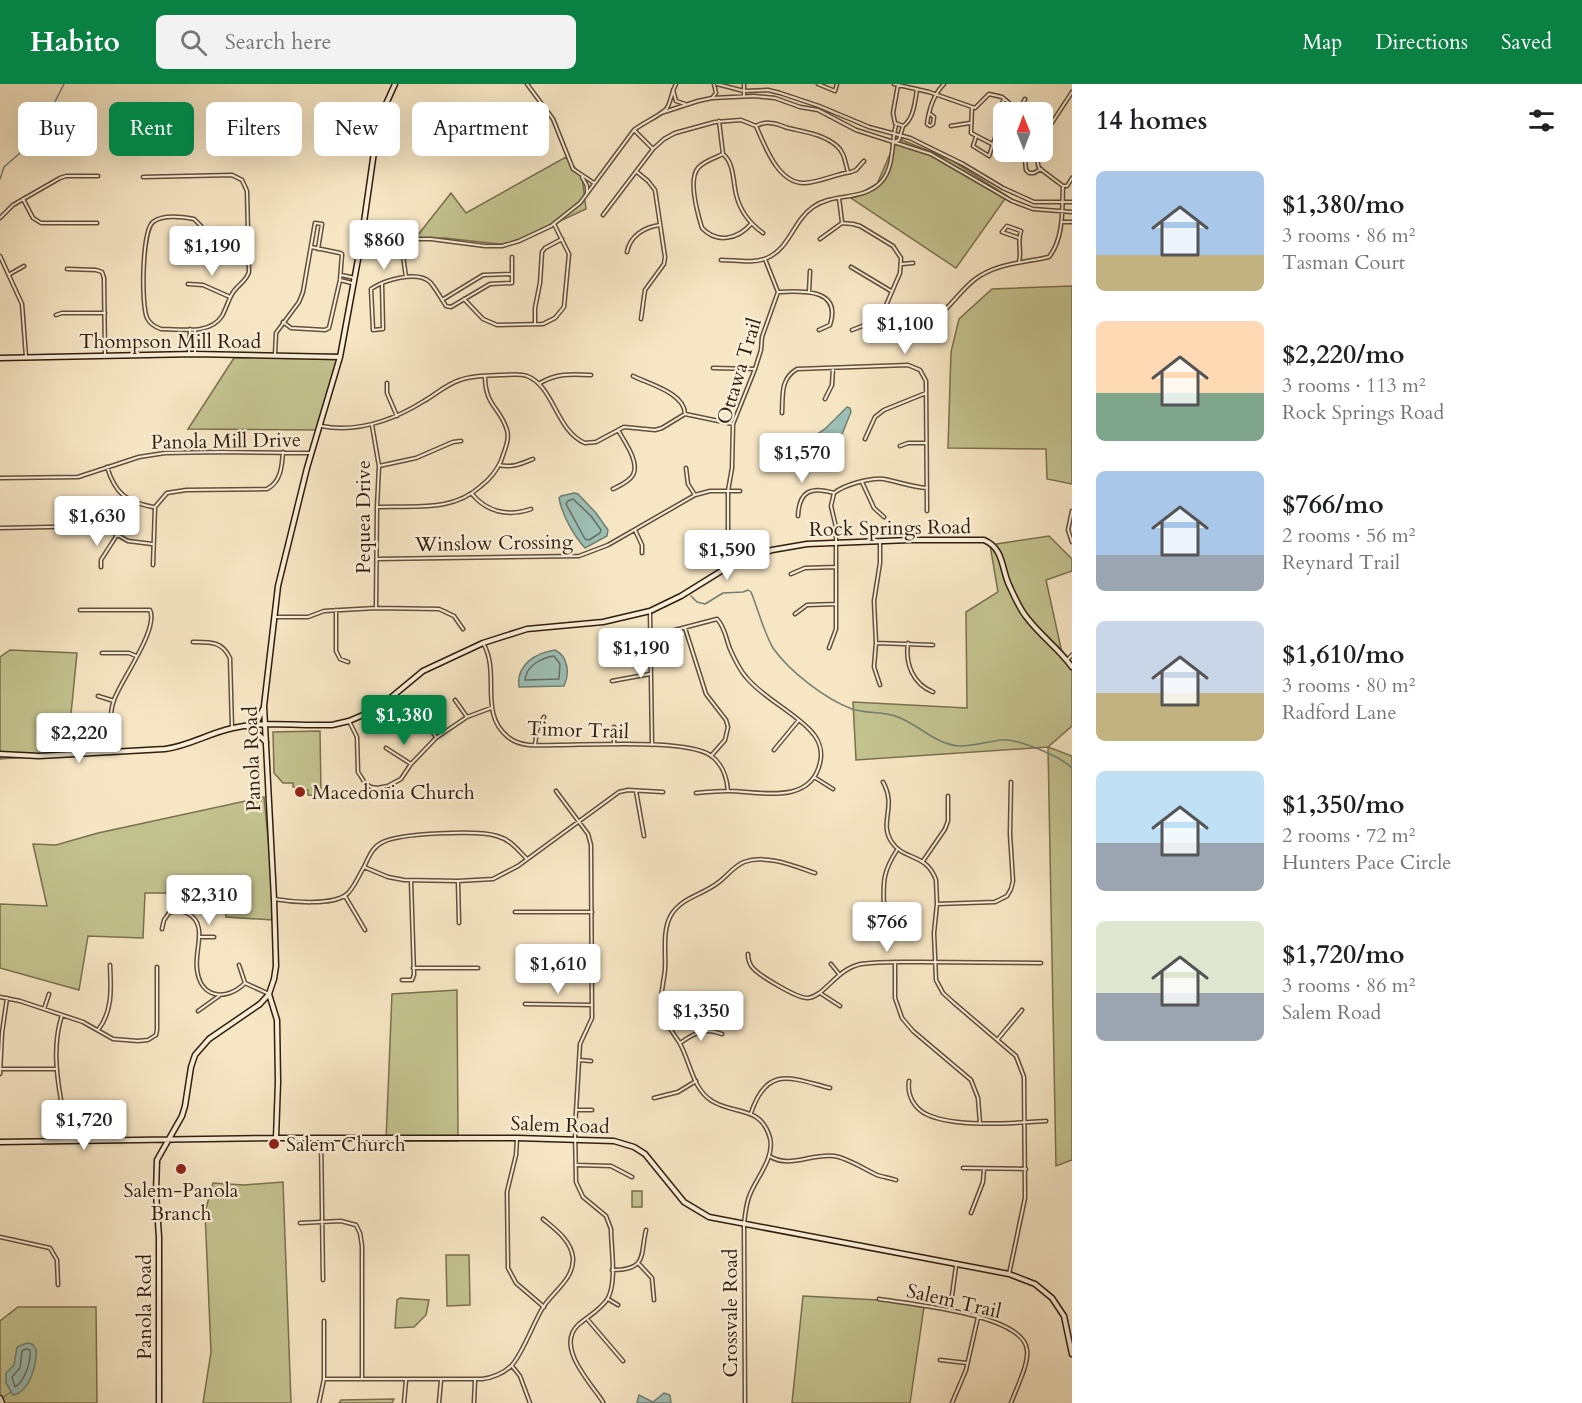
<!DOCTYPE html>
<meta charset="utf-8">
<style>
:root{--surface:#fff;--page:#f2f2f2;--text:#202124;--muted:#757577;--accent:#0b8043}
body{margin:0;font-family:Cardo,serif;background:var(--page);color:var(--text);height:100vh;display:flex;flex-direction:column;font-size:22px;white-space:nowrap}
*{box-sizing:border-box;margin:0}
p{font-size:20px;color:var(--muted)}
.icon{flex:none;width:33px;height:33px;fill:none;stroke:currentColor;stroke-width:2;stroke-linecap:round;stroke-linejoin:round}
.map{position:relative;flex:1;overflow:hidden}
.details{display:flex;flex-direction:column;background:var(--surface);width:510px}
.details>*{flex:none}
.guide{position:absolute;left:18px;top:18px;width:570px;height:54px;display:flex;gap:12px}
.needle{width:39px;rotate:359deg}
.fabs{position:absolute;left:993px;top:18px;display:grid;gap:12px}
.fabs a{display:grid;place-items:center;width:60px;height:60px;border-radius:9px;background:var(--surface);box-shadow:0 6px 24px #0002;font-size:30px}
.price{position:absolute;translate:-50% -51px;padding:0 14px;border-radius:6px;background:#fff;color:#222;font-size:20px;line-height:39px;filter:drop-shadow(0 2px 3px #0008)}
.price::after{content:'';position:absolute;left:50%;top:36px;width:18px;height:14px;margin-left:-9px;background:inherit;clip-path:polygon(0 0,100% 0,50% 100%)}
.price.on{background:var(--accent);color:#fff}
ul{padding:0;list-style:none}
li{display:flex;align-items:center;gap:18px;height:150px;padding:0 24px}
li span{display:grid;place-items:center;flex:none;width:168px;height:120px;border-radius:9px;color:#555}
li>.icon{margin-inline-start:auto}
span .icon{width:72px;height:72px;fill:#fffc;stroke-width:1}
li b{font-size:26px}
h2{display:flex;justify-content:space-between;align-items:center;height:72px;padding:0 24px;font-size:26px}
.pill{padding:0 21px;border-radius:9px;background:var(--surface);box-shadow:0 6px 24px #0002;font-size:21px;line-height:54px}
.pill.on{background:var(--accent);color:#fff}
header{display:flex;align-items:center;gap:36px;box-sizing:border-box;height:84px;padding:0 30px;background:var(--accent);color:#fff}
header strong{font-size:28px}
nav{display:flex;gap:33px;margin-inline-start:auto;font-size:21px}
.search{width:420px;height:54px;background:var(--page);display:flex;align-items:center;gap:15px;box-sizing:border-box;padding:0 21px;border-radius:9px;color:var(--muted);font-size:22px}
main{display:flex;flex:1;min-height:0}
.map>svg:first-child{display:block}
.green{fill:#c3c38f;stroke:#79704e;stroke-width:1.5}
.water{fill:#9dbfb5;stroke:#717f72;stroke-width:1.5}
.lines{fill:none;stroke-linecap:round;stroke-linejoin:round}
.shore{stroke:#666e62;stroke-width:1.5}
.stream{stroke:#717f72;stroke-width:1.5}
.street-casing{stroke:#61503c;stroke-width:5}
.secondary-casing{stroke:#2f1e0e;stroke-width:7}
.street{stroke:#faefd9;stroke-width:2}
.secondary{stroke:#faefd9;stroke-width:4}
.poi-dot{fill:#8f2418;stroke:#faefd9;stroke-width:2}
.labels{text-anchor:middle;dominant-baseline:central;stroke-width:4.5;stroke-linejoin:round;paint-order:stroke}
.street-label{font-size:20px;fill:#2f1e0e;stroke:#faefd9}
.poi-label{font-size:20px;fill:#2f1e0e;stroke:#faefd9;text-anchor:start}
</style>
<header>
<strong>Habito</strong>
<div class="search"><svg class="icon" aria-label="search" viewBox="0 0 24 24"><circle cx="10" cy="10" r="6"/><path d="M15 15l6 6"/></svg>Search here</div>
<nav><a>Map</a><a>Directions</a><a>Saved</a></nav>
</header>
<main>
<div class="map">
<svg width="1072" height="1319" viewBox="0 0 1072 1319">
<rect width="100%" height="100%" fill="#f7e6c4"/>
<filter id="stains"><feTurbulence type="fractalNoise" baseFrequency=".00333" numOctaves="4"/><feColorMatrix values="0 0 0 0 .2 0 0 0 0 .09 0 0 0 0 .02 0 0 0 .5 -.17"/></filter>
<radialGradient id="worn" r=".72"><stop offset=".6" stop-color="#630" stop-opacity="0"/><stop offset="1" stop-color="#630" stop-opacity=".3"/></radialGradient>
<!-- green -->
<path class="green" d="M897,54l56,23 54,35 -51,72 -105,-70 26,-14z
M566,73l16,19 4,33 -78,36 -63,-7 -31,2 37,-47 15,20z
M1072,202v198l-25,-5 -1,-30 -98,-1 3,-96 8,-33 33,-30z
M340,270l-22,76 -130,-1 46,-71z
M1049,452l23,23v12l-26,9 16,73 10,13v60l-24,21 24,9v404l-16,6 -8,-419 -192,13 -3,-58 114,6 -1,-96 32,-20 -8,-47z
M10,566l67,3 -10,101c-22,4 -44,3 -67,5v-102z
M320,647l1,65 -13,-1v-5l-15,-3v-4h-10l-9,-10 -1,-41z
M264,713l10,103 -1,20 -47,-3 -1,-24h-80l-2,45 -55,-2 -9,54 -79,-22v-64l47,2 -14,-62 23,1 42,-12z
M457,906l1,151h-72l6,-147z
M283,1098l8,221h-88l8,-51 -6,-140 8,-29 31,2z
M632,1107h10v16h-10z
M446,1171h23l1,50 -23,1z
M803,1212l75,4 46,7 -14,96h-118z
M400,1214l29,2 -3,15 -12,12 -19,1 2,-28z
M18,1223h78l1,96h-97v-82z
M394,1315l-2,4h-53l2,-3z"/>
<!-- water -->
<path class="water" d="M847,323l3,1 1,4 -15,37 -6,6 -15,-14 -1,-5 11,-7z
M574,409l4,1 18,19 12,17 -1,6 -22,12c-11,-12 -23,-33 -26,-50l2,-2z
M555,566c13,6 15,24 9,36l-45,1c-3,-22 16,-34 36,-37z
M27,1259l5,1 4,5c1,15 -6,43 -23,46l-7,-12v-10l8,-8 3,-18z
M664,1309l6,2 1,8h-34l2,-8 14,7z"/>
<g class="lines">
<!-- shore -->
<path class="shore" d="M573,415l18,17 10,14 -1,3 -11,7 -4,-1 -19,-35 2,-3z
M554,572l6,8 -1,15 -34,1c1,-14 16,-22 29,-24z
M26,1265l4,1c1,12 -5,31 -15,37l-3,-10 8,-9 2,-17z"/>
<!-- stream -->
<path class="stream" d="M0,95l4,-12 24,-21 12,-15 24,-47
M691,512l6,6 8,2 18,-11 20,-1 5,-2 3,2c7,17 13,41 22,56 16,23 52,51 79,61 15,5 31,2 46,8 21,8 37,27 61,29 15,0 28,-4 41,-6 17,-2 60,16 72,28
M2,1314l9,-6"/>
<defs>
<path id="street" d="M527,0l26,35 20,50 21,14
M717,0l27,7 24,-1 12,3 39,13 50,21 41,11 53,26 40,24 31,14h38
M744,0v12
M818,0l17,7 2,-7
M894,0l35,8 46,16 14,-14 13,3 17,14
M898,1l-5,28 2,10 8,3c11,-7 12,-25 14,-37
M673,6l3,11 9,3
M712,14l4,-5 -2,-9
M972,23l-1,26 21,11
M1018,28l7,-13
M661,29l37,-12 14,-3 42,-2 21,2 25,9 18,3 38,20 75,24 81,47 21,8 39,3
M930,30l4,3 -1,7 -3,2 -3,-2c2,-15 6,-29 17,-40
M1004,32l-6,-2 6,-15
M719,37l4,33c11,9 10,27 13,40 4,17 13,29 27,39
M756,42c4,-2 9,-4 14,-3 7,0 11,3 18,5 17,4 35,6 49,18 8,7 8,17 11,26
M951,42l19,-3
M634,46l19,19
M976,53l-3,9 16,10 8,-24
M1042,54l30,-46
M894,58l5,-2 4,-14
M1035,68l4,16 24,18
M723,70c-8,4 -19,7 -25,14 -10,12 0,47 4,60 15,16 36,11 49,-4
M1035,72l-10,4 1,10 3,3h5l7,-4
M637,88l11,9 7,9 10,67 -1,7 -19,26 -4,29
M143,93l89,-2 10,5 5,11 2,81c-3,10 -12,13 -17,22 -4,7 -6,15 -10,22 -12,19 -41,13 -61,13 -6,-2 -11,-5 -14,-11 -6,-14 -5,-87 6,-96 10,-8 30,-5 41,-3l7,7 3,16
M582,93l5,9v7
M1063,102h4l5,-8
M839,114l3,24
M23,115l10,19 8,5h56
M603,131l50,-66 11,-10 11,-6 40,-11 26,-2 15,6c9,20 22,58 49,57 15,-1 31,-9 46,-11l5,-2 8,-9
M0,134l13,-13 47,-27 6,-2h32
M1062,138h10
M820,155l22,-16 11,1 7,2 33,20 8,12 -1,15 -16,37 -14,13 -18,7
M401,158l5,35
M363,159l23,2 31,-6h14l54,7h17l17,-5 32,-15 29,-23 54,-73c7,-6 29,-16 33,-22 4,-7 5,-17 9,-24
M627,168c3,-16 17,-25 33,-27
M0,172l22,48 4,53
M721,176c14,0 33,4 46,-2 23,-10 26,-37 46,-51 21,-15 49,-5 68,-25 14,-15 10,-40 15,-57
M1019,178c3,-11 -2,-20 2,-31l-14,-5 -5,6 17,6
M902,180l11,-1
M851,183l40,24
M67,185l29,1 6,2 2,6 1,78
M10,190l14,-8
M341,191l14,3
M340,196l12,3
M382,199l1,46 -10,1 -2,-41c13,-9 46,-19 59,-7 6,7 11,16 16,24l5,1 39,-23 22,-1v-26
M188,200l15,1 27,12
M778,208c24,-1 64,-4 52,33l-11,5
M809,208l1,-21
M464,215l19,20 14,6 46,-1 12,-6 9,-11 5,-53 -15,-30
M442,216l41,-25 29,-1
M944,227l-5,8 -1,7 -5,1 -8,-5 11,-13 8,2c10,-10 19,-22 30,-31 22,-17 49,-17 75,-23 15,-19 13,-47 14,-71
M56,231l6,-2h43
M283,238l8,6 34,2 4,-2 11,-48 2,-26 -2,-1 -29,-6
M535,239v-15l5,-25 2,-31 3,-4 17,-9
M189,269l1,-24
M195,270v-24
M275,271l1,-22 23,-31 4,-10 12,-69 7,1 -4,25
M713,284l42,1
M633,292c16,8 52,17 52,38
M387,299v10l10,23
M540,299c17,-10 31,-9 51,-8
M825,315l7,-14 1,-17
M782,329c1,-18 -2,-34 15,-44l111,-4 12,5 6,11 1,130
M372,341l7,41 -2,41 -1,101
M321,342c37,7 71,-5 103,-25 12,-7 23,-17 36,-21 13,-5 26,-4 40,-5 9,0 19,-2 27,1 27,10 29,55 58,67l11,-1 28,-15 31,3 7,-2 23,-14 48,10
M865,355l10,-22 9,-7 42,-17
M900,362l8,-3h18
M499,381c13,3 22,-1 34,-6
M379,382l37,-8 37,-16 8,-1
M107,383c8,26 19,35 46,40
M686,384l2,16 7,11
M0,394l78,-1 61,-20 26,-4 54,-1 93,1
M862,398l12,26 10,9
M613,405c6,-3 16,-7 20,-14 7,-13 -9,-34 -15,-45
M472,410c15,18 36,23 59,15
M377,423c37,-2 74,6 104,-21 9,-7 15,-14 20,-25 3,-10 9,-21 6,-31 -7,-23 -22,-24 -22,-54
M1072,427l-4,19 4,12
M798,432c1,-25 13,-30 36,-23
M0,444l97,-2 10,3 21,12 24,3
M635,446l7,15v8
M377,475l202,-3 29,-11 87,-50 15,-4h30
M153,481l2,-58 12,-14 19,-3 81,-1c14,-7 15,-23 16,-37
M731,481l-3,-27v-47l4,-23 1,-44 22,-55 6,-19 1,-13 16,-45 -13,-33
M101,483v-7l16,-25
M791,490l14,-6 31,-1
M80,526h70c9,19 -29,70 -36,90 -6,16 -2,35 -1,51
M336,526v41l4,8 8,3
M650,527l2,134
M795,530l12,-9 29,-1
M276,533h32l16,-6 52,-3 63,1 15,7 9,13
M685,544l21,66 20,26 2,7 -3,13 -14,16
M652,552l65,-17c8,8 9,20 13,30 4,9 9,20 16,28 17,21 45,33 64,53 9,9 13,21 10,33 -10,43 -61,28 -92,28 -11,0 -21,1 -32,2
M193,558c17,0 29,-1 37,16l2,70
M483,559c18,30 -5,70 25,94 13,11 33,8 49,8 33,0 129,-6 153,10 12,8 17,23 18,36
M876,559l57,2
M908,559c-3,21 5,41 25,49
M829,564l7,-19v-102l-5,-21 3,-13c10,-8 37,-16 50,-14 15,3 28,8 43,9
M102,569h27l7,3
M1067,576l5,-5
M612,597l38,-7
M880,601l-6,-18 2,-24 -2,-42 6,-38v-21
M98,612l16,5
M455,616l12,17
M424,636l12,17
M349,637l8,16 1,35 7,11 6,4 6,1 11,-2 13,-7 10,-15 25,-26 31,-21 24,-9
M614,660v-17
M535,661l2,-15 7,-13
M386,664l25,16
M774,666l24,-29
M814,693l19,12
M883,698c14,25 -4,40 8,59 12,20 35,11 45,39l1,24 -3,29 2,47 7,13 11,10 62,53 8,21 1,121 -16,76
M556,707l32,43 3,11 1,173 -12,26 -5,85 1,53 7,15 23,19 5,13c0,19 6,52 -3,69 -6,11 -21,19 -30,27 -23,22 13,58 25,77
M636,707l8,45
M923,777l22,-32 3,-8v-25
M364,783l24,10 16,3 54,1 35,-2 25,-13 101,-74 9,-2 35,2
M458,797l1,42
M345,812l20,34
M274,815c17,3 59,7 73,-5 7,-6 12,-19 17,-27 5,-10 8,-20 19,-25 18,-9 95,-12 114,-6 14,4 20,13 29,22
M937,820l58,-2 12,-6 4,-7 2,-8 -3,-47 1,-52
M515,828h77
M884,832c0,-30 -4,-40 13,-66
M162,845l2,-9 5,-7c7,-3 12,-3 18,0 22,11 7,37 10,56 3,29 29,33 48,14
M200,853h14
M748,870c0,5 1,9 4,13 6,8 46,32 56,31 17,-2 28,-29 53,-34 19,-3 41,-2 60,-2 40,0 80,1 120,1
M524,874h67
M895,878v36l7,20 11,13 58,49 7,18 2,25
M831,880l8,10
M239,881l6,18
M413,884h65
M402,896h10l2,-5 -3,-94
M245,899l24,11
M820,909l20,13
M0,913l20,4 63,21 30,17 25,2 10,-1 8,-5 1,-5v-63
M525,920l67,1
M44,925l5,-15
M198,927l21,-15
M98,946c15,-19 13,-42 12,-65
M998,955l24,-29
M680,959c15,-10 24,-16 42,-9
M579,976l12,1
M1,985h56
M0,990l2,-41 5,-35
M909,997c-2,14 5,28 19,34 30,13 86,8 118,6
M654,1014l24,-6 18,-11
M61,1016c-5,-28 -8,-57 1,-85
M576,1026h16
M751,1029c16,-48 40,-35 79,-25
M517,1054l-1,17 -9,37 1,76 8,15 28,24
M321,1055l2,141
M769,1072c21,13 42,-3 65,0 14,2 30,13 43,19 6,2 13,3 19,5
M577,1081l34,1 21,11
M963,1084l63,1
M971,1129l12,-31 1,-13
M300,1139l41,-2 15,4 4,8 2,13v133
M0,1153l50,11 7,12 1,25
M639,1180l13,14 2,22
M612,1186c36,0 28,-15 34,-40
M608,1215l10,6
M879,1215c30,5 145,15 148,51 2,14 -11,39 -16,53
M950,1226l6,-44
M588,1236l35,41
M940,1276l27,3
M512,1282l8,10 10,27
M324,1295h158c10,-1 22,-6 29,-13 10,-9 23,-44 31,-57 10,-17 32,-29 31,-51 -2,-18 -18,-29 -30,-39
M319,1319l5,-24v-58
M404,1319l2,-23
M439,1319l2,-23
M474,1319l1,-23
M745,1319l-1,-179c1,-9 2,-19 5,-27 6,-18 26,-38 21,-59 -9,-33 -36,-23 -58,-37 -20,-12 -22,-41 -33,-59 -7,-11 -15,-20 -17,-32 -3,-15 2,-27 3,-41 1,-17 -3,-38 6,-54 11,-18 32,-20 48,-33 8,-6 15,-16 25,-20 22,-8 50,4 71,11
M952,1319l14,-33 12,-53"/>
<path id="secondary" d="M0,274l195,-4 145,3
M252,640l6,-4 5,-11
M247,642l12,9 7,7
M0,670l39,2 126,-7c24,-3 44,-16 68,-21 31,-7 67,-2 99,-3l17,-4 28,-12 46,-38 60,-28 44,-14 76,-7 47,-11 31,-15 50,-31 41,-15 35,-6 103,-4h74c21,9 17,30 26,47 5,11 10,23 18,32 14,18 31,30 44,48
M269,910l8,26 1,62 -2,56
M0,1058l276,-4h241l97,3 20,6 11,7 39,48 25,15 300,57 26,10 17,14 12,18 8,38
M0,1314l2,5
M159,1319v-166l-3,-44 1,-33 25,-44 3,-10 6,-39 4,-12 14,-16 51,-35 9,-10 5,-15 2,-13 -2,-67 -10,-193 14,-120 29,-118 33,-111 21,-114 15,-105 5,-23 14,-31"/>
</defs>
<!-- street casing -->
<use href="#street" class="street-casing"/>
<!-- secondary casing -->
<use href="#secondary" class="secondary-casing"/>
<!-- street -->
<use href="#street" class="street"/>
<!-- secondary -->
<use href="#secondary" class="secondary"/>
</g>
<!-- markers -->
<g class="poi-dot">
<circle cx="300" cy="708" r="6"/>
<circle cx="274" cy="1060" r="6"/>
<circle cx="181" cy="1085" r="6"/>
</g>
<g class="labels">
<!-- street labels -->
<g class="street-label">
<text x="170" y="257">Thompson Mill Road</text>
<text transform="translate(739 287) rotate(-73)">Ottawa Trail</text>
<text transform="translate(226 357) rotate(-1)">Panola Mill Drive</text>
<text transform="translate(363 433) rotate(-90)">Pequea Drive</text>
<text transform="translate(890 444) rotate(-1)">Rock Springs Road</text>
<text transform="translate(494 459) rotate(-1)">Winslow Crossing</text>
<text transform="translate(578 646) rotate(2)">Timor Trail</text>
<text transform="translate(252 675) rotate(-92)">Panola Road</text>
<text transform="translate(560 1041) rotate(2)">Salem Road</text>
<text transform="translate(954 1217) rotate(13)">Salem Trail</text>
<text transform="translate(144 1223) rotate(-90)">Panola Road</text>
<text transform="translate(730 1229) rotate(-90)">Crossvale Road</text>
</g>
<!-- poi labels -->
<g class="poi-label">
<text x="312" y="708">Macedonia Church</text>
<text x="286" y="1060">Salem Church</text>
<text x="181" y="1106" text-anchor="middle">Salem-Panola<tspan x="181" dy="23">Branch</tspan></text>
</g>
</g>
<rect width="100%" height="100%" filter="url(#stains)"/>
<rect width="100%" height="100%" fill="url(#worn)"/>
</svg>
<div class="fabs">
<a><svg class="needle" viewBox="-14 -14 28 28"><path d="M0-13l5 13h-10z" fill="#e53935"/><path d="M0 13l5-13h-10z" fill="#757577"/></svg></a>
</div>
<b class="price" style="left:384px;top:187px">$860</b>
<b class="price" style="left:212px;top:193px">$1,190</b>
<b class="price" style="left:905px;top:271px">$1,100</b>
<b class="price" style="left:802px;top:400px">$1,570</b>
<b class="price" style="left:97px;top:463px">$1,630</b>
<b class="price" style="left:727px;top:497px">$1,590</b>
<b class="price" style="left:641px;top:595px">$1,190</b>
<b class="price on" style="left:404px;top:662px">$1,380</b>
<b class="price" style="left:79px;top:680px">$2,220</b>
<b class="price" style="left:209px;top:842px">$2,310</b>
<b class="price" style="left:887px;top:869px">$766</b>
<b class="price" style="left:558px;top:911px">$1,610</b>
<b class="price" style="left:701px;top:958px">$1,350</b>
<b class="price" style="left:84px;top:1067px">$1,720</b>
<div class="guide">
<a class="pill">Buy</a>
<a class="pill on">Rent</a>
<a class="pill">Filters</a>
<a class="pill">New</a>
<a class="pill">Apartment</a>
</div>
</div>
<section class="details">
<h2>14 homes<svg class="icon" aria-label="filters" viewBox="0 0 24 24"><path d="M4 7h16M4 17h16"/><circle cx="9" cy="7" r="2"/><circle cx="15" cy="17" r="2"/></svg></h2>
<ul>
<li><span style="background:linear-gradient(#a9c7e8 70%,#c2b280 0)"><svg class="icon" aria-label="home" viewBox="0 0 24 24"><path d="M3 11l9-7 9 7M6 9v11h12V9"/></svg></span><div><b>$1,380/mo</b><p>3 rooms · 86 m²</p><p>Tasman Court</p></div></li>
<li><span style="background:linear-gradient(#ffd9b3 60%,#7fa58c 0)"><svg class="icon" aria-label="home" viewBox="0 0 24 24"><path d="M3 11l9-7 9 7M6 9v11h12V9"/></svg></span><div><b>$2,220/mo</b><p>3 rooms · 113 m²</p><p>Rock Springs Road</p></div></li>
<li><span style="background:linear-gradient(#a9c7e8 70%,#9aa5b1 0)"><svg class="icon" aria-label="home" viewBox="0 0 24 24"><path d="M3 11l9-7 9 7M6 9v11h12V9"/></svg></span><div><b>$766/mo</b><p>2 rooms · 56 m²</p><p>Reynard Trail</p></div></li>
<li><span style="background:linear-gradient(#c9d6e8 60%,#c2b280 0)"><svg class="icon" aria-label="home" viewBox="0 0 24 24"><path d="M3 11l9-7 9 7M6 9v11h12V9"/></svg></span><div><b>$1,610/mo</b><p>3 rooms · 80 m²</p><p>Radford Lane</p></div></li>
<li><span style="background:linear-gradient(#bfe0f5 60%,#9aa5b1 0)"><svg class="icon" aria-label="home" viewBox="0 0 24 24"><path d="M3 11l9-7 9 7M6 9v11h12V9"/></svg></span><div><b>$1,350/mo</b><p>2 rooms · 72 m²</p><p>Hunters Pace Circle</p></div></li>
<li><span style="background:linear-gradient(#dfe7d0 60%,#9aa5b1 0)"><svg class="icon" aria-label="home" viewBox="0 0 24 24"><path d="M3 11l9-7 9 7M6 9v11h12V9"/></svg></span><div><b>$1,720/mo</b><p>3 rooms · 86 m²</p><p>Salem Road</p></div></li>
</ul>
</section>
</main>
